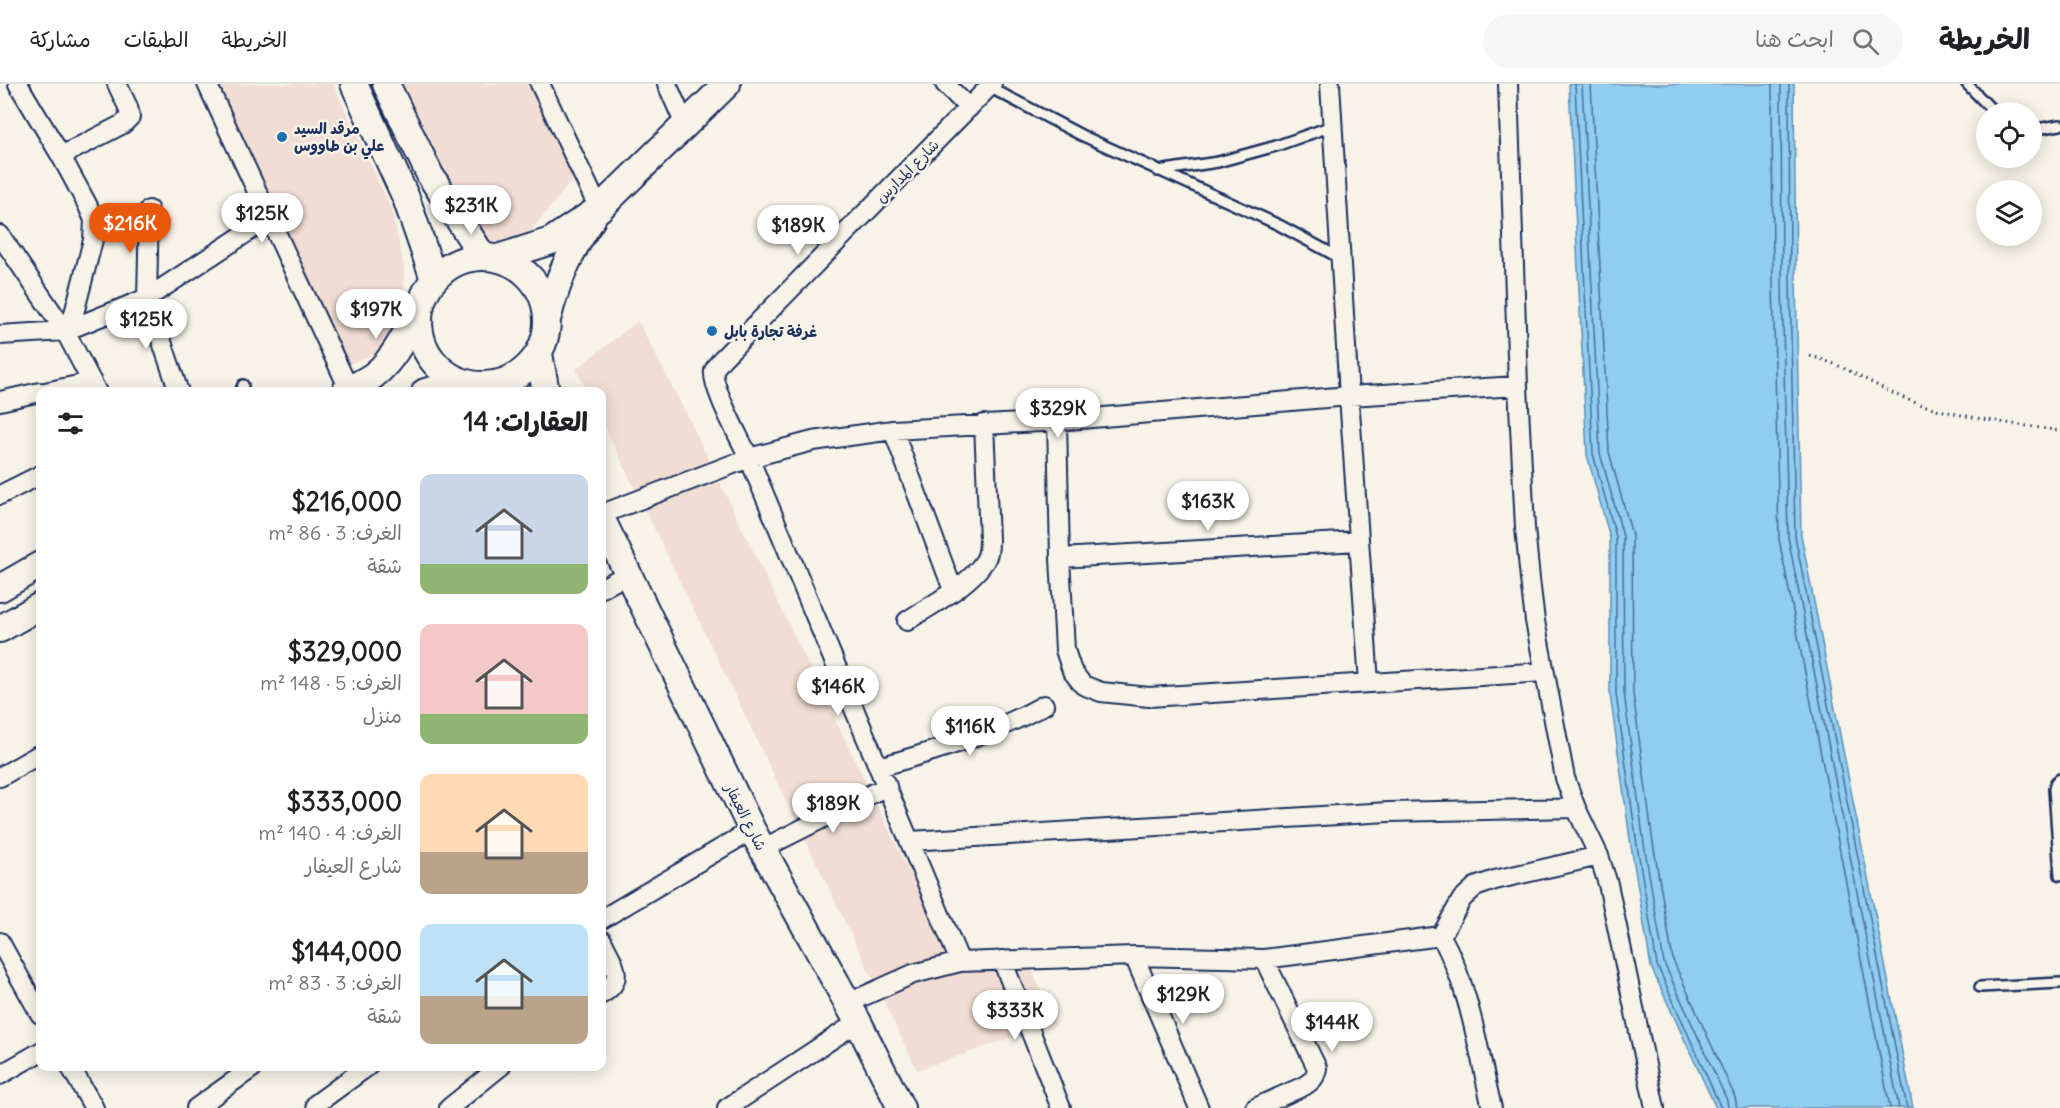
<!DOCTYPE html>
<html lang="ar">
<meta charset="utf-8">
<style>
:root{--surface:#fff;--page:#f6f6f6;--text:#202124;--muted:#757577;--line:#e0e0e0;--accent:#ea580c}
body{margin:0;font-family:Delius,"Playpen Sans Arabic",sans-serif;background:var(--page);color:var(--text);direction:rtl;height:100vh;display:flex;flex-direction:column;font-size:22px;white-space:nowrap}
*{box-sizing:border-box;margin:0}
p{font-size:20px;color:var(--muted)}
.icon{flex:none;width:33px;height:33px;fill:none;stroke:currentColor;stroke-width:2;stroke-linecap:round;stroke-linejoin:round}
.map{position:relative;flex:1;overflow:hidden;direction:ltr}
.details{position:absolute;left:36px;top:303px;width:570px;height:684px;display:flex;flex-direction:column;background:var(--surface);border-radius:12px;box-shadow:0 3px 15px #0003;direction:rtl}
.details>*{flex:none}
.fabs{position:absolute;left:1976px;top:18px;display:grid;gap:12px}
.fabs a{display:grid;place-items:center;width:66px;height:66px;border-radius:50%;background:var(--surface);box-shadow:0 3px 15px #0003;font-size:30px}
.price{position:absolute;translate:-50% -51px;padding:0 14px;border-radius:21px;background:#fff;color:#222;font-size:20px;line-height:39px;filter:drop-shadow(0 2px 3px #0008)}
.price::after{content:'';position:absolute;left:50%;top:36px;width:18px;height:14px;margin-left:-9px;background:inherit;clip-path:polygon(0 0,100% 0,50% 100%)}
.price.on{background:var(--accent);color:#fff}
ul{padding:0;list-style:none}
li{display:flex;align-items:center;gap:18px;height:150px;padding:0 18px}
li span{display:grid;place-items:center;flex:none;width:168px;height:120px;border-radius:12px;color:#555}
li>.icon{margin-inline-start:auto}
span .icon{width:72px;height:72px;fill:#fffc;stroke-width:1}
li b{font-size:26px}
h2{display:flex;justify-content:space-between;align-items:center;height:72px;padding:0 18px;font-size:26px}
header{display:flex;align-items:center;gap:36px;box-sizing:border-box;height:84px;padding:0 30px;background:var(--surface);border-bottom:2px solid var(--line)}
header strong{font-size:28px}
nav{display:flex;gap:33px;margin-inline-start:auto;font-size:21px}
.search{width:420px;height:54px;background:var(--page);display:flex;align-items:center;gap:15px;box-sizing:border-box;padding:0 21px;border-radius:33px;color:var(--muted);font-size:22px}
.map>svg:first-child{display:block}
.built{fill:#f1ddd3}
.water{fill:#90cdf0;stroke:#618eb6;stroke-width:1.5}
.lines{fill:none;stroke-linecap:round;stroke-linejoin:round}
.shore{stroke:#4a6e98;stroke-width:1.5}
.lane-casing{stroke:#1b2f5e;stroke-width:14}
.street-casing{stroke:#1b2f5e;stroke-width:22}
.secondary-casing{stroke:#1b2f5e;stroke-width:30}
.path{stroke:#1b2f5e;stroke-width:3;stroke-dasharray:1.5 4.5;stroke-linecap:butt}
.lane{stroke:#f7f3e8;stroke-width:9}
.street{stroke:#f7f3e8;stroke-width:18}
.secondary{stroke:#f7f3e8;stroke-width:26}
.poi-dot{fill:#1f6fb2;stroke:#f7f3e8;stroke-width:2}
.labels{text-anchor:middle;dominant-baseline:central;stroke-width:5;stroke-linejoin:round;paint-order:stroke}
.poi-label{font-size:15px;font-weight:bold;fill:#1b2f5e;stroke:#f7f3e8;text-anchor:start}
.street-label{font-size:15px;fill:#1b2f5e;stroke:#f7f3e8}
</style>
<header>
<strong>الخريطة</strong>
<div class="search"><svg class="icon" aria-label="search" viewBox="0 0 24 24"><circle cx="10" cy="10" r="6"/><path d="M15 15l6 6"/></svg>ابحث هنا</div>
<nav><a>الخريطة</a><a>الطبقات</a><a>مشاركة</a></nav>
</header>
<div class="map">
<svg width="2060" height="1024" viewBox="0 0 2060 1024">
<rect width="100%" height="100%" fill="#f7f3e8"/>
<filter id="ink" filterUnits="userSpaceOnUse"><feTurbulence type="fractalNoise" baseFrequency=".0167" numOctaves="2"/><feDisplacementMap in="SourceGraphic" scale="12" xChannelSelector="R" yChannelSelector="G"/><feConvolveMatrix kernelMatrix="1 2 1 2 8 2 1 2 1" color-interpolation-filters="sRGB"/></filter>
<g filter="url(#ink)">
<!-- built -->
<path class="built" d="M198,0h135l58,124 13,58v41l-24,45 -50,19z
M395,0h141l40,92 -52,63 -41,19z
M638,237l53,102 264,543 76,2 24,55 -138,47 -315,-649v-29l-15,-1 -11,-22z"/>
<!-- water -->
<path class="water" d="M1569,0h225l2,197 5,254 112,573h-197l-65,-141 -20,-121 -21,-152v-156l-23,-83z"/>
<g class="lines">
<!-- shore -->
<path class="shore" d="M1575,0l18,370 23,83v157l21,151 20,120 64,143
M1582,0l18,369 23,83 1,157 20,151 20,119 63,137 1,8
M1591,0l18,368 23,83 1,158 20,150 20,117 62,137 2,11
M1772,0l1,197 6,258 111,569
M1781,0l1,197 6,256 111,571
M1789,0l1,197 5,255 112,572"/>
<defs>
<path id="lane" d="M1967,0l27,28
M989,3l92,48 198,90 61,33
M2031,46l29,-5
M1158,87l60,-9 58,-16 56,-20
M240,308l3,-7
M2060,695l-4,3 -2,7 6,86
M1980,903l80,-4"/>
<path id="street" d="M18,0l43,72 26,48 7,16 -1,20 -23,89
M207,0l142,305
M540,0l59,125
M667,0l18,41
M945,0l24,24
M1330,0l19,312 20,287
M1508,0l10,302 7,142 5,51 5,42 30,157 11,30 23,48 9,28 47,224
M61,72l62,-32 7,-7 -2,-10 -11,-23
M149,126l-2,88 32,94
M0,151l65,96 32,61
M0,251l65,-4 82,-33 122,-80
M45,308l47,-10
M0,317l40,-9
M1057,337l3,137 5,92 7,21 11,14 18,7 48,5 395,-25
M893,346l60,160
M0,411l40,-20
M602,430l147,-56 64,-17 80,-11 164,-9 292,-25 169,-10
M1060,474l299,-17
M602,504l26,-14
M907,537c24,-16 61,-35 77,-59 5,-7 5,-15 5,-23l-5,-115
M879,683c56,-16 114,-33 165,-62
M0,693l40,-23
M910,757l478,-29 188,-4
M762,765l125,-63
M602,835l150,-89
M1441,852c29,52 37,114 51,172
M602,856c9,21 26,39 0,54
M0,858l40,72
M1134,872l65,152
M1002,876l59,148
M960,878l-211,-504c-7,-16 -38,-71 -35,-87 1,-4 5,-8 8,-12l270,-275
M846,920l67,-30 47,-12 174,-6 130,3 177,-23 21,-37 13,-12 20,-7 104,-24
M70,982l24,42
M0,991l40,-23
M316,1020l52,-38
M196,1024l59,-42
M449,1024l52,-42
M727,1024l131,-86
M1255,1024l49,-22c8,-5 12,-9 13,-18l-53,-109"/>
<path id="secondary" d="M354,0l52,114 28,81
M386,0l44,91 53,82
M419 237a64 64 0 1 1 128 0a64 64 0 1 1-128 0Z
M498,174l53,-17 48,-32 128,-125
M548,232c10,-37 22,-65 44,-97
M539,270l7,38
M345,308c10,-6 21,-11 29,-17 21,-16 34,-45 45,-68
M425,308l23,-6 24,-1
M602,436l150,310 106,192 43,86
M0,504l40,-23
M0,545l40,-23"/>
</defs>
<!-- lane casing -->
<use href="#lane" class="lane-casing"/>
<!-- street casing -->
<use href="#street" class="street-casing"/>
<!-- secondary casing -->
<use href="#secondary" class="secondary-casing"/>
<!-- path -->
<path class="path" d="M1810,272c37,9 66,32 101,45 47,17 100,22 149,30"/>
<!-- lane -->
<use href="#lane" class="lane"/>
<!-- street -->
<use href="#street" class="street"/>
<!-- secondary -->
<use href="#secondary" class="secondary"/>
</g>
</g>
<!-- markers -->
<g class="poi-dot">
<circle cx="282" cy="53" r="6"/>
<circle cx="712" cy="247" r="6"/>
</g>
<g class="labels">
<!-- poi labels -->
<g class="poi-label">
<text x="294" y="44">مرقد السيد<tspan x="294" dy="17">علي بن طاووس</tspan></text>
<text x="724" y="247">غرفة تجارة بابل</text>
</g>
<!-- street labels -->
<g class="street-label">
<text transform="translate(907 87) rotate(-45)">شارع المدارس</text>
<text transform="translate(746 733) rotate(63)">شارع العيفار</text>
</g>
</g>
</svg>
<div class="fabs">
<a><svg class="icon" aria-label="locate" viewBox="0 0 24 24"><circle cx="12" cy="12" r="6"/><path d="M12 2v4M12 18v4M2 12h4M18 12h4"/></svg></a>
<a><svg class="icon" aria-label="layers" viewBox="0 0 24 24"><path d="M12 4l9 5-9 5-9-5zM3 14l9 5 9-5"/></svg></a>
</div>
<b class="price" style="left:471px;top:152px">$231K</b>
<b class="price" style="left:262px;top:160px">$125K</b>
<b class="price on" style="left:130px;top:170px">$216K</b>
<b class="price" style="left:798px;top:172px">$189K</b>
<b class="price" style="left:376px;top:256px">$197K</b>
<b class="price" style="left:146px;top:266px">$125K</b>
<b class="price" style="left:1058px;top:355px">$329K</b>
<b class="price" style="left:1208px;top:448px">$163K</b>
<b class="price" style="left:838px;top:633px">$146K</b>
<b class="price" style="left:970px;top:673px">$116K</b>
<b class="price" style="left:833px;top:750px">$189K</b>
<b class="price" style="left:1183px;top:941px">$129K</b>
<b class="price" style="left:1015px;top:957px">$333K</b>
<b class="price" style="left:1332px;top:969px">$144K</b>
<section class="details">
<h2>العقارات: 14<svg class="icon" aria-label="filters" viewBox="0 0 24 24"><path d="M4 7h16M4 17h16"/><circle cx="9" cy="7" r="2"/><circle cx="15" cy="17" r="2"/></svg></h2>
<ul>
<li><span style="background:linear-gradient(#c9d6e8 75%,#8fb573 0)"><svg class="icon" aria-label="home" viewBox="0 0 24 24"><path d="M3 11l9-7 9 7M6 9v11h12V9"/></svg></span><div><b>$216,000</b><p>الغرف: 3 · 86 m²</p><p>شقة</p></div></li>
<li><span style="background:linear-gradient(#f6c9c9 75%,#8fb573 0)"><svg class="icon" aria-label="home" viewBox="0 0 24 24"><path d="M3 11l9-7 9 7M6 9v11h12V9"/></svg></span><div><b>$329,000</b><p>الغرف: 5 · 148 m²</p><p>منزل</p></div></li>
<li><span style="background:linear-gradient(#ffd9b3 65%,#b9a48a 0)"><svg class="icon" aria-label="home" viewBox="0 0 24 24"><path d="M3 11l9-7 9 7M6 9v11h12V9"/></svg></span><div><b>$333,000</b><p>الغرف: 4 · 140 m²</p><p>شارع العيفار</p></div></li>
<li><span style="background:linear-gradient(#bfe0f5 60%,#b9a48a 0)"><svg class="icon" aria-label="home" viewBox="0 0 24 24"><path d="M3 11l9-7 9 7M6 9v11h12V9"/></svg></span><div><b>$144,000</b><p>الغرف: 3 · 83 m²</p><p>شقة</p></div></li>
</ul>
</section>
</div>
